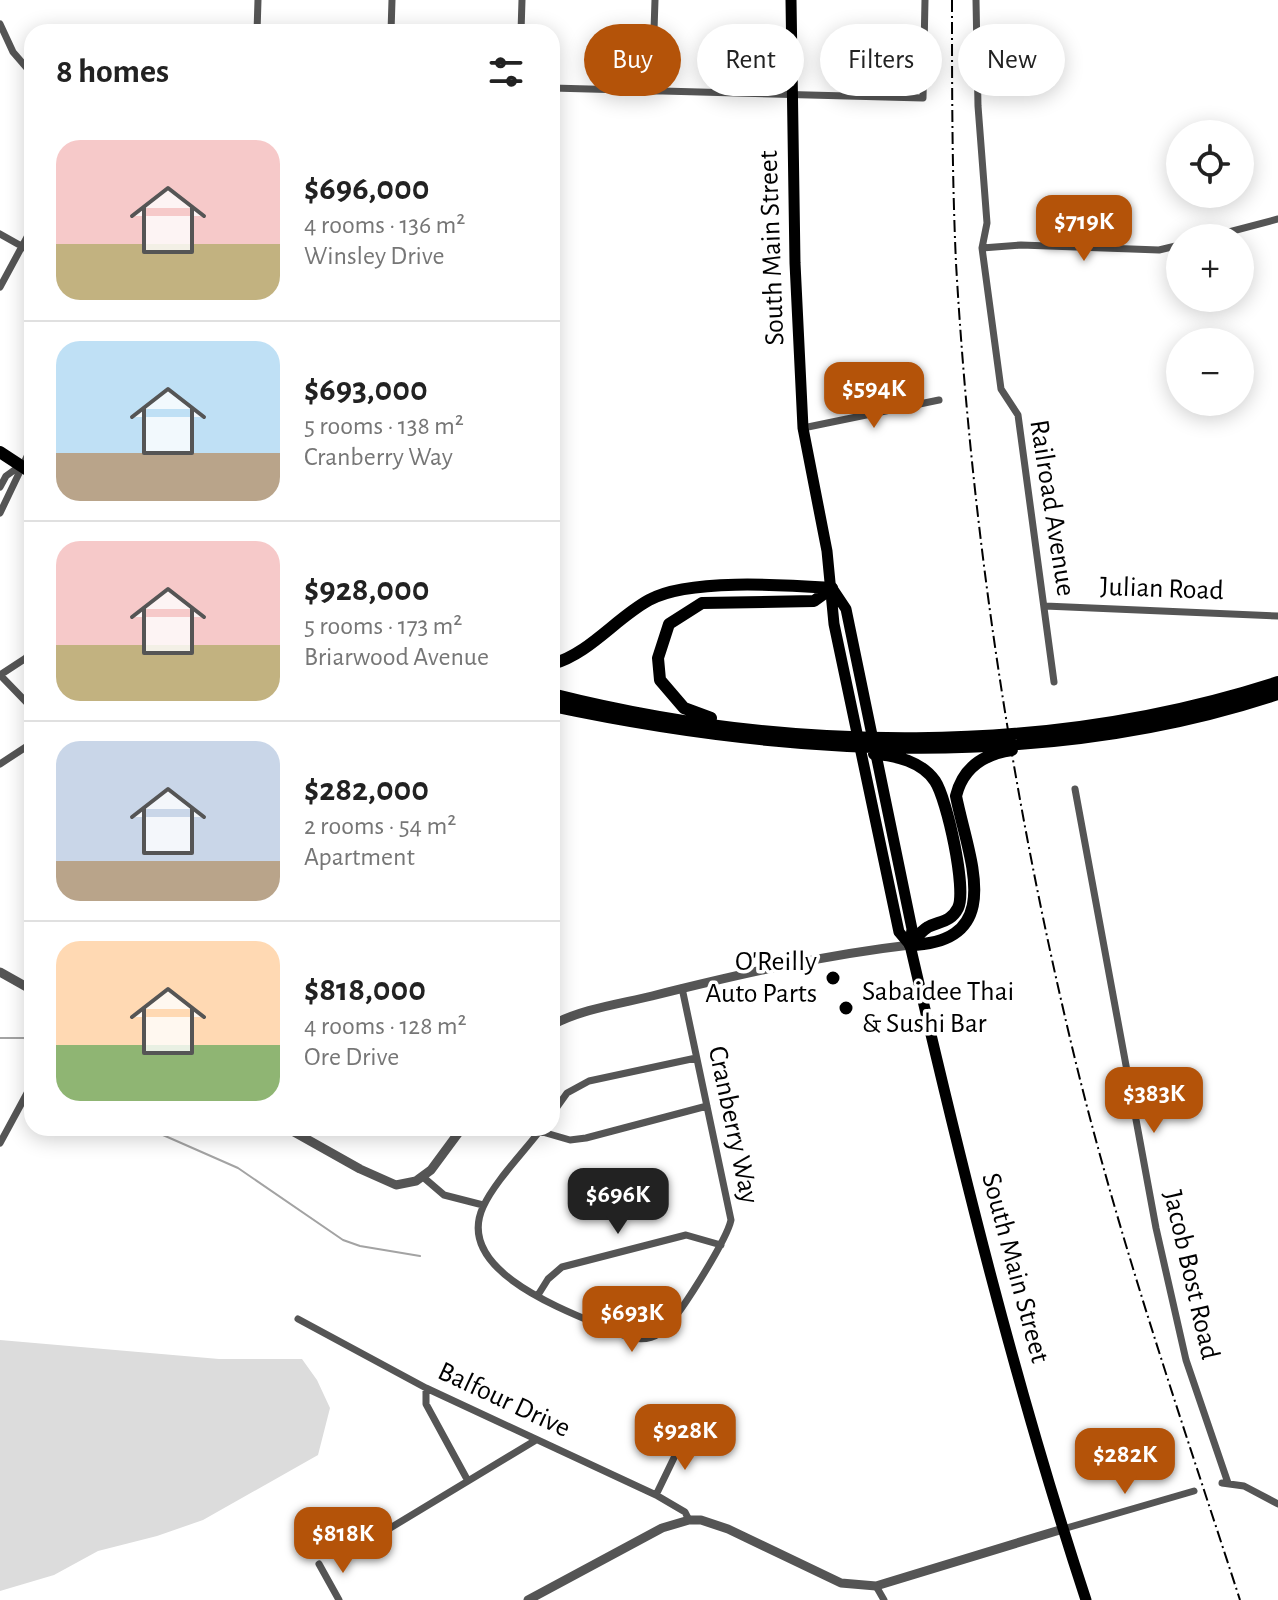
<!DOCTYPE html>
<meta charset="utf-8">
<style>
:root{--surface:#fff;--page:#f6f6f6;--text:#222;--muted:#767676;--line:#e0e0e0;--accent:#b45309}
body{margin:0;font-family:"Alegreya Sans",sans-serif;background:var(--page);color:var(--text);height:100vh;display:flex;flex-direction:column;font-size:30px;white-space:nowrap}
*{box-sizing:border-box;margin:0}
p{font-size:26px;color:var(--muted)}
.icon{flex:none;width:44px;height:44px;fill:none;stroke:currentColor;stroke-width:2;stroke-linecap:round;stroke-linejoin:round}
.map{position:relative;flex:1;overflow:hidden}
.sheet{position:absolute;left:24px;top:24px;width:536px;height:1112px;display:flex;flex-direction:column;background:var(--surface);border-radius:24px;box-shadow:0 4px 20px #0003}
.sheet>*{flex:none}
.hud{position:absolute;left:584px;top:24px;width:574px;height:72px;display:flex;gap:16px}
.fabs{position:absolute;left:1166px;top:120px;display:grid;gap:16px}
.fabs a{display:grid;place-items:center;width:88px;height:88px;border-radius:50%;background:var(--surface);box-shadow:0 4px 20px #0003;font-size:40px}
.price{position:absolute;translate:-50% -68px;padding:0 18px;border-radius:16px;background:var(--accent);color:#fff;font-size:26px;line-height:52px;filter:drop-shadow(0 2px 4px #0008)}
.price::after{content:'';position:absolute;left:50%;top:48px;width:24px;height:18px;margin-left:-12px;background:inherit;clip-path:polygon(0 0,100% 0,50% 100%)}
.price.selected{background:#222;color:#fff}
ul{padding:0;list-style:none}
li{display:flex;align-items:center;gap:24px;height:200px;padding:0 32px}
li+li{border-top:2px solid var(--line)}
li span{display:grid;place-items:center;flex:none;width:224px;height:160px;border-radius:24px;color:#555}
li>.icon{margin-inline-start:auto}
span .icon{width:96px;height:96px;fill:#fffc;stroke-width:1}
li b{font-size:34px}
h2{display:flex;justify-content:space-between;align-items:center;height:96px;padding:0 32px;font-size:34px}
.chip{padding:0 28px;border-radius:36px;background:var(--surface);box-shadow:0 4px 20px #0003;font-size:28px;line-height:72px}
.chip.selected{background:var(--accent);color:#fff}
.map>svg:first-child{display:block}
.green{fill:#dcdcdc}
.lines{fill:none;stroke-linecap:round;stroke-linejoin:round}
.stream{stroke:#a3a3a3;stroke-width:2}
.minor{stroke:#555;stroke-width:7}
.tertiary{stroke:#555;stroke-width:9}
.primary{stroke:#000;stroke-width:11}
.trunk{stroke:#000;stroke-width:12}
.rail{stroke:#000;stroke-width:2;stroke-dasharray:12 4 2 4;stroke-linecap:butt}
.poi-dot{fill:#000;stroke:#fff;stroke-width:3}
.labels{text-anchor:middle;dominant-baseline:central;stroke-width:7;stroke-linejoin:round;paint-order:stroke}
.street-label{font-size:28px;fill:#000;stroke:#fff}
.poi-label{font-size:28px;fill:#000;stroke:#fff;text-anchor:end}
</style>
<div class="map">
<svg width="1278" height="1600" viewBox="0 0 1278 1600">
<rect width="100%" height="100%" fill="#fff"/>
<!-- green -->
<path class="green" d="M0,1340l219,19h83l15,21 13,28 -12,47 -115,65 -46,16 -59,15 -44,24 -54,16z"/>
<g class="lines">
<!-- stream -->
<path class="stream" d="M0,1038h24l8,4
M147,1128l91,40 105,72 17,6 60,10"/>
<!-- minor -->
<path class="minor" d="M976,0l2,106 9,117 -5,25 19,141 17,26 36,267
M0,24l13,28 19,22
M257,32l1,-32
M391,32l1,-32
M521,32l1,-32
M552,88l371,10 2,-98
M652,91l3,-91
M0,234l32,18
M1206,238l72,-19
M982,248l39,-3 138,5 21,-5
M0,287l32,-59
M803,428l136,-28
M0,487l6,-11 14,-10
M0,513l32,-67
M32,587v3
M1045,606l233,10
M0,675l32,33
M0,675l26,-17 6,-10
M0,764l32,-21
M1075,789l81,439 30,132 42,123
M552,1114l15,-21 22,-12 107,-23
M542,1128c-18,24 -47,53 -59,79 -31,68 96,108 140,128 13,5 25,6 37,-2 16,-10 67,-94 71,-113l-49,-232
M539,1131l31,9 16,-2 121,-32
M0,1143l32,-59
M423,1177l21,18 39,10
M538,1295l10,-16 14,-12 124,-32 35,10
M298,1319l128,69 230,107 29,17 4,8
M426,1388v16l42,77
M1222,1483l22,3 34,18
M656,1495l29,-60
M1063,1529l131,-38
M367,1542l169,-102
M319,1564l20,36
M876,1586l8,14"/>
<!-- tertiary -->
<path class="tertiary" d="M0,972l32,18
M552,1025c30,-16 67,-21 100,-29 84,-21 171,-41 258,-51
M287,1128l73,41 36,16 20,-4 15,-11 31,-42
M528,1600l134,-72 27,-8h12l27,9 113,54 35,3 187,-57"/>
<!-- primary -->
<path class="primary" d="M791,0l4,263 8,165 24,123 7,73 65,308 11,13
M832,588l14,21 66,320 -2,16c51,220 105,440 176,655"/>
<!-- trunk -->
<path class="trunk" d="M0,452l32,21
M552,664c37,-10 64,-46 97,-64 39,-22 137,-15 183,-12
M552,694c234,59 495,63 726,-12
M552,706c235,50 495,65 726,-12
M711,718l-27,-10 -24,-28 -2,-22 11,-34 33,-21 112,-2 18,-13
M874,754c22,1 48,8 61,27 12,18 32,109 23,127 -7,14 -18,13 -30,19 -7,4 -13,12 -18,18
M910,945c98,-3 58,-88 46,-149 7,-29 28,-42 56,-46"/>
<!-- rail -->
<path class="rail" d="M952,0c0,88 0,175 4,263 15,259 53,518 113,771 45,192 110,378 171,566"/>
</g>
<!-- markers -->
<g class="poi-dot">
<circle cx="833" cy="978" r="8"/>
<circle cx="846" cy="1008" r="8"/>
</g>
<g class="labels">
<!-- street labels -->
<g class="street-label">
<text transform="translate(772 248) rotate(-92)">South Main Street</text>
<text transform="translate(1052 508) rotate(81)">Railroad Avenue</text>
<text transform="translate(1162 589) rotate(2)">Julian Road</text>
<text transform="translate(733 1125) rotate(78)">Cranberry Way</text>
<text transform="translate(1015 1268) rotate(75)">South Main Street</text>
<text transform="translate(1191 1275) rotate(77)">Jacob Bost Road</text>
<text transform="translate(504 1400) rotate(25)">Balfour Drive</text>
</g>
<!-- poi labels -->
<g class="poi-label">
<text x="817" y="962">O'Reilly<tspan x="817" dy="32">Auto Parts</tspan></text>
<text x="862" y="992" text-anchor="start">Sabaidee Thai<tspan x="862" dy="32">&amp; Sushi Bar</tspan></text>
</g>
</g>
</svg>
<div class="fabs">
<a><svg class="icon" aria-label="locate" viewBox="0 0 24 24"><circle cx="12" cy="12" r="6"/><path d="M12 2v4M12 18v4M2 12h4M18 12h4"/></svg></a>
<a>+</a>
<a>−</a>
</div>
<b class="price" style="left:1084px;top:263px">$719K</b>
<b class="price" style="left:874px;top:430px">$594K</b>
<b class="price" style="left:1154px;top:1135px">$383K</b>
<b class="price selected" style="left:618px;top:1236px">$696K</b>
<b class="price" style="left:632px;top:1354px">$693K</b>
<b class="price" style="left:685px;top:1472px">$928K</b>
<b class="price" style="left:1125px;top:1496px">$282K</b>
<b class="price" style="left:343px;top:1575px">$818K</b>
<div class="hud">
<a class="chip selected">Buy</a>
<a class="chip">Rent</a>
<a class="chip">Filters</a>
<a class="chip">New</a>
</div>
<section class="sheet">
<h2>8 homes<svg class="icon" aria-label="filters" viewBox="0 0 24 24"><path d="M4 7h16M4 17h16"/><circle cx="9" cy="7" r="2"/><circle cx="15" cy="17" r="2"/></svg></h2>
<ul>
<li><span style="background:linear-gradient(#f6c9c9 65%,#c2b280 0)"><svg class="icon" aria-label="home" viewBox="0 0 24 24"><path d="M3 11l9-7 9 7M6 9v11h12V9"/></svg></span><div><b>$696,000</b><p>4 rooms · 136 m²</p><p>Winsley Drive</p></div></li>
<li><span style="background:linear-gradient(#bfe0f5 70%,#b9a48a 0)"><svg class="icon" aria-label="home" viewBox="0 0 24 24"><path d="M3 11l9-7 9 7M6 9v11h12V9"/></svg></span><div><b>$693,000</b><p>5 rooms · 138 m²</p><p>Cranberry Way</p></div></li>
<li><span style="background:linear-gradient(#f6c9c9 65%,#c2b280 0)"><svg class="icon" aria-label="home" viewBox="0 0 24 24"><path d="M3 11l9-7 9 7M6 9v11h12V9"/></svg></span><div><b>$928,000</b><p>5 rooms · 173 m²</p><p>Briarwood Avenue</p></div></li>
<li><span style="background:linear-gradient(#c9d6e8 75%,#b9a48a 0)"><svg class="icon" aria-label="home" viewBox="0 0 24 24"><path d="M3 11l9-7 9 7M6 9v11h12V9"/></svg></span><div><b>$282,000</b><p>2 rooms · 54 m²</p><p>Apartment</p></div></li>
<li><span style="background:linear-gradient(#ffd9b3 65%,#8fb573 0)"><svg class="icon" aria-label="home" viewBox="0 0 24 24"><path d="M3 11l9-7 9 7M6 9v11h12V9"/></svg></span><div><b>$818,000</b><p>4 rooms · 128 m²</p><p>Ore Drive</p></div></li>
</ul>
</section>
</div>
